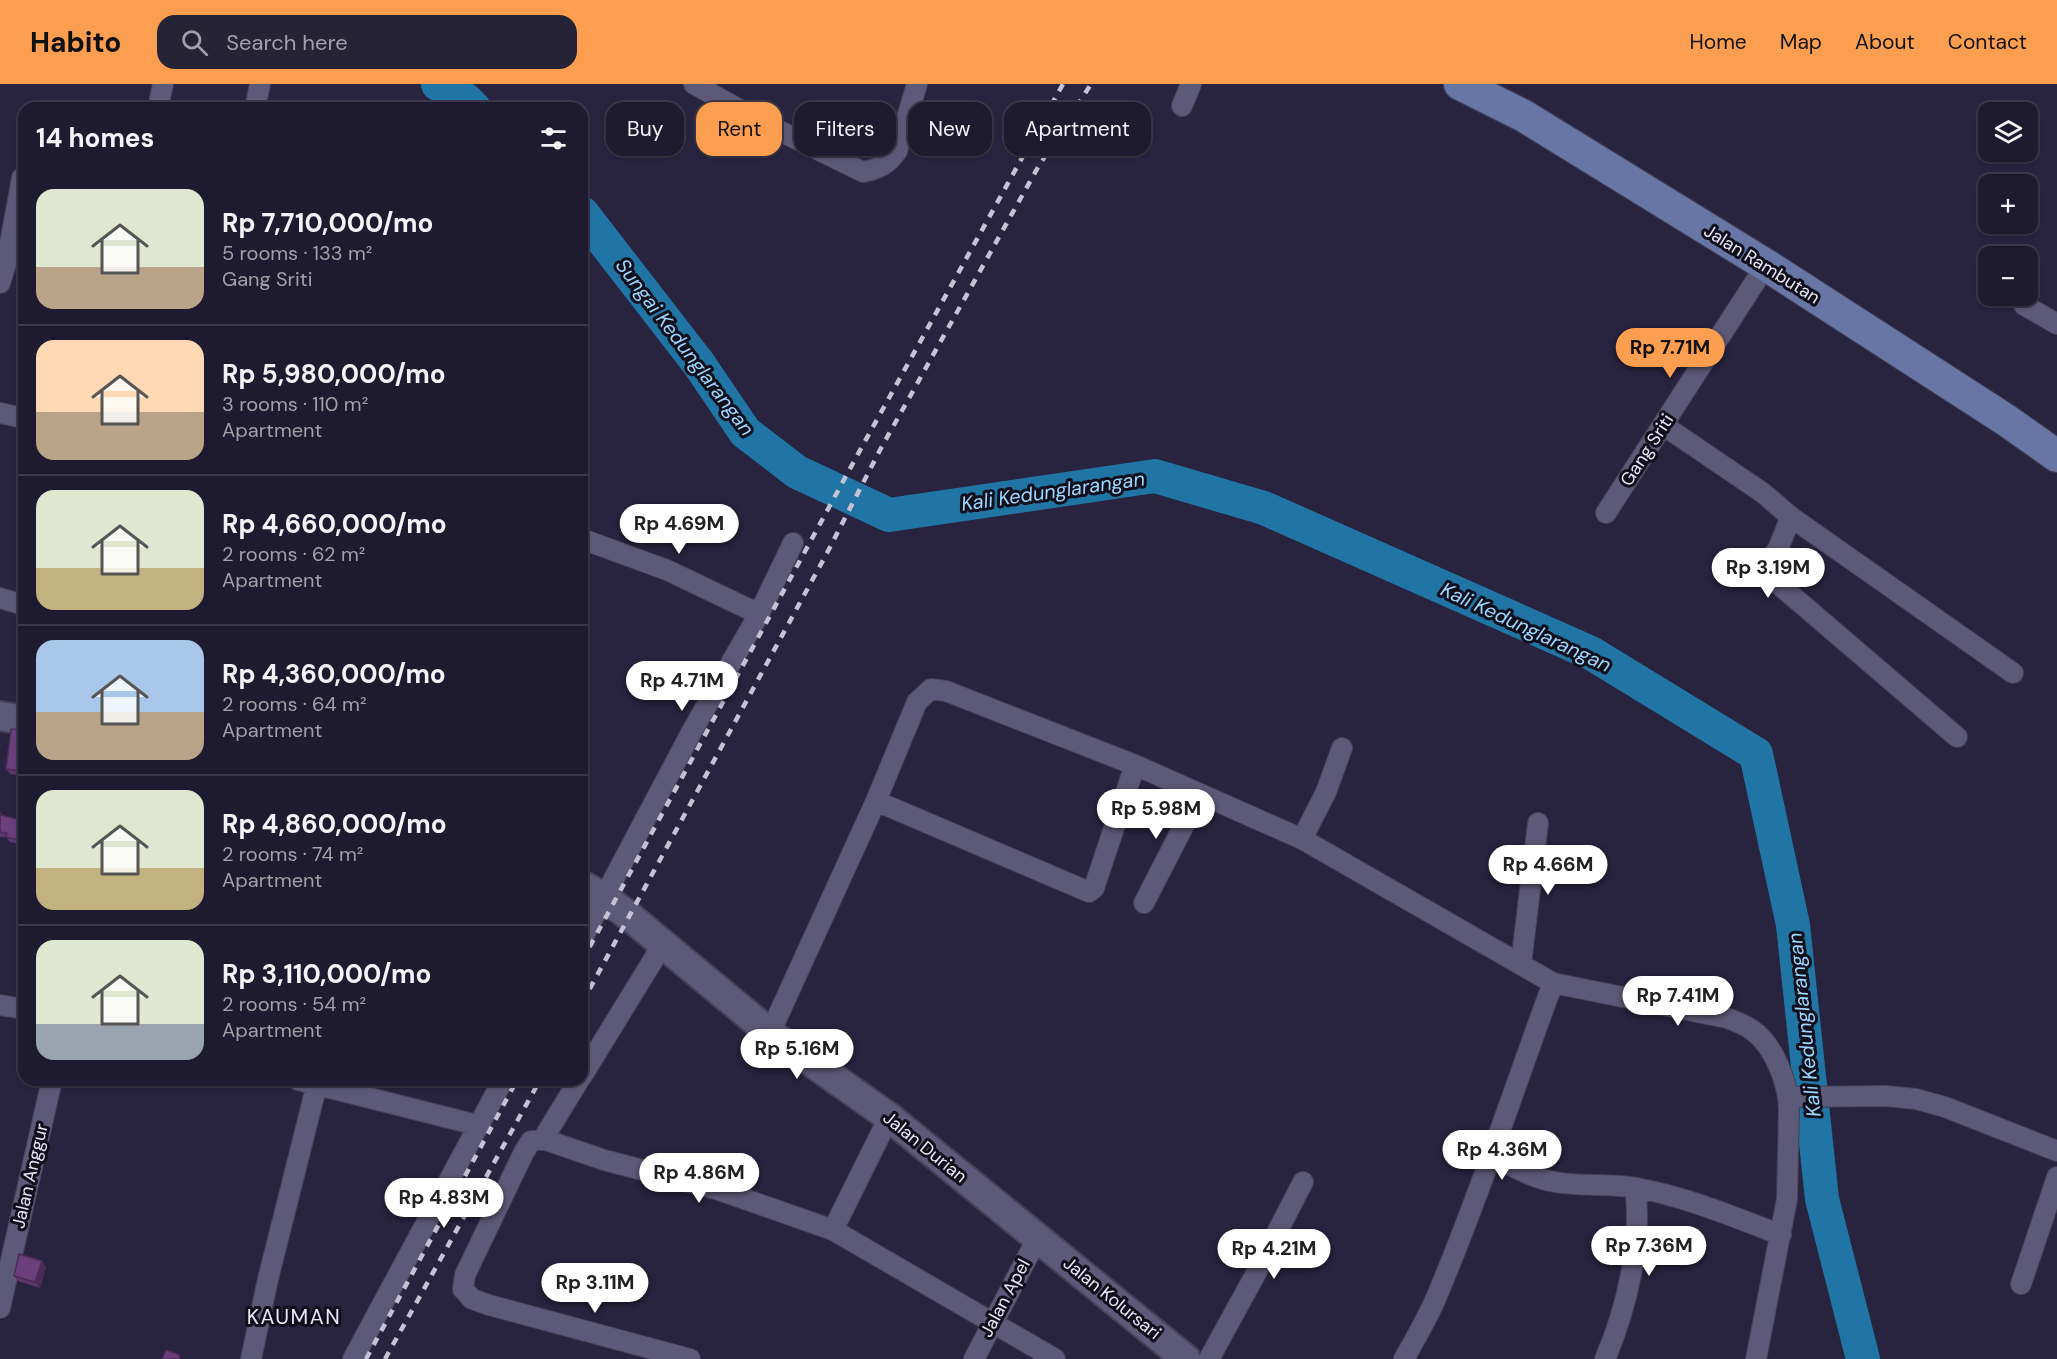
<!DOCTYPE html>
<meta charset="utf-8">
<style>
:root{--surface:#1e1a2f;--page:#262337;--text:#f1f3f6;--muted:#a1a1aa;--line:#3c384b;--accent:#fb9e50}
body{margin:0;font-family:"DM Sans",sans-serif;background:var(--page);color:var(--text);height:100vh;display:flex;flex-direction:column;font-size:22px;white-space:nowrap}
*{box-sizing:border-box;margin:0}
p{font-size:20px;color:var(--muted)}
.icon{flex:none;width:33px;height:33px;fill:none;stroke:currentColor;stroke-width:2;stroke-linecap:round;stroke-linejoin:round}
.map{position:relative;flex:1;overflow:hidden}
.panel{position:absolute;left:18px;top:18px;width:570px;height:984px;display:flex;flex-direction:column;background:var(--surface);border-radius:18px;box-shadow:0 2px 4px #0004,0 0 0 2px var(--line)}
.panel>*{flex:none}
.banner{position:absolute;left:606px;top:18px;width:570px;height:54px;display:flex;gap:12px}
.fabs{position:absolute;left:1978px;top:18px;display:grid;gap:12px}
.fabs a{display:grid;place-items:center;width:60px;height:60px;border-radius:12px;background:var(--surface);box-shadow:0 2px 4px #0004,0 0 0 2px var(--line);font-size:30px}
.price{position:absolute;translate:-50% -51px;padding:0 14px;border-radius:21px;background:#fff;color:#222;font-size:20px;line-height:39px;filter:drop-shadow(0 2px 3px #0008)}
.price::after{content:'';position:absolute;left:50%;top:36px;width:18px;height:14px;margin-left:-9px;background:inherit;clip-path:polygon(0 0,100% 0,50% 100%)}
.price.active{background:var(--accent);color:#111}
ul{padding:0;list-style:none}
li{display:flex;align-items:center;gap:18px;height:150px;padding:0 18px}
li+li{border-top:2px solid var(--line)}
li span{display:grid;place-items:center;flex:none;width:168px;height:120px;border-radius:18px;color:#555}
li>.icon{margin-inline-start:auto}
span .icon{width:72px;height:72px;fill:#fffc;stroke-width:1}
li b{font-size:26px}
h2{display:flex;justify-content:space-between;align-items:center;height:72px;padding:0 18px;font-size:26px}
.chip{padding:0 21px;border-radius:18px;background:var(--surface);box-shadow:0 2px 4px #0004,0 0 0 2px var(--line);font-size:21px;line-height:54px}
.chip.active{background:var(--accent);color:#111}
header{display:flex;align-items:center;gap:36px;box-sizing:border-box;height:84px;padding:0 30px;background:var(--accent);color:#111}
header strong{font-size:28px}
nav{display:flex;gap:33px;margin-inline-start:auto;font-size:21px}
.search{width:420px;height:54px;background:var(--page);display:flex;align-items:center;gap:15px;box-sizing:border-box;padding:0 21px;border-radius:18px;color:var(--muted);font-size:22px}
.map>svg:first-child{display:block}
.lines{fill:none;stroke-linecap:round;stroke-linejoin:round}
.river{stroke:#2075a4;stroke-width:34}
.street-casing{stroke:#454158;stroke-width:22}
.secondary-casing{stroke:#454158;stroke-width:32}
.primary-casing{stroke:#454158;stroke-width:34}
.street{stroke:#5d5978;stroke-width:20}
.secondary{stroke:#5d5978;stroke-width:28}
.primary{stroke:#6776a4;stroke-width:32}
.rail{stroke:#c5c2d6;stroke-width:4.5;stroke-dasharray:8 8;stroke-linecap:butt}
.wall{fill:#5b366b}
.shaded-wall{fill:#4a2c57}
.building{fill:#6a3f7c;stroke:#4a2c57;stroke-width:1.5}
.labels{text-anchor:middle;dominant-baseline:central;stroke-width:6;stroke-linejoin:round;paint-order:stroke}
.street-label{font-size:18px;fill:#e9e7f9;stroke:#100f1b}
.water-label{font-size:20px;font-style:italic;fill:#9cd7ff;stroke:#100f1b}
.quarter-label{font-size:21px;letter-spacing:1.5px;fill:#e9e7f9;stroke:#100f1b}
</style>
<header>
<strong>Habito</strong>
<div class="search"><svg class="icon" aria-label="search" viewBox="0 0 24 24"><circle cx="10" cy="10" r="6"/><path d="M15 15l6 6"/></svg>Search here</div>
<nav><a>Home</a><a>Map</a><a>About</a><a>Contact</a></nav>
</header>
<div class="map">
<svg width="2057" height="1275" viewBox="0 0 2057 1275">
<rect width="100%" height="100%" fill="#28233f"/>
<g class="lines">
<!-- river -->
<path class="river" d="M438,0l28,16 8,8
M582,129l117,151 46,68 52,40 92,43 266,-39 109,32 327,145 165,101 37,171 29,274 41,160"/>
<defs>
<path id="street" d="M694,0l64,36 105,52c16,-3 25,-8 34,-21l20,-67
M1182,22l9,-22
M158,24l5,-24
M255,24l5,-24
M0,199l7,-23 15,-82
M2024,221l33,19
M0,329l24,5
M1663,341l100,68 28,24 -13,32 -12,15 -1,4 4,8 188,161
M1606,429l160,-248
M1791,433l222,156
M582,455l85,31 92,44
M0,514l24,7
M876,717l213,91 5,-4 41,-123
M1302,755l24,-47 16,-44
M1144,819l56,-109
M582,855l110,-208 67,-117 34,-71
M1521,880l17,-141
M0,921l24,4
M770,949l106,-232 41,-99 14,-13 15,2 189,74 167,74 251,144 174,35c8,3 18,7 25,12 22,15 36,53 37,78l-2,91 -31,160
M582,992l81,-132
M298,996l179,45
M1788,1013l98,-1 30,3 29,8 112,44
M543,1055l36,-59
M1492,1072c20,10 40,22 63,26 27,5 55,1 82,6 50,9 97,29 144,47
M833,1146l56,-113
M2021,1200l36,-107
M0,1224l52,-228
M251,1275l17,-80 50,-199
M353,1275l150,-279
M690,1275l-201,-54 -17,-6 -9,-10 2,-14 59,-123 7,-11 12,-2 61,21 115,30 114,40 222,129
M974,1275l64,-122
M1209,1275l45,-82 49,-95
M1404,1275c11,-20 23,-40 32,-61 44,-104 78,-210 117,-315
M1605,1275c21,-49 38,-118 30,-171"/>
<path id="secondary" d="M0,632l24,4
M582,801l23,13 24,18 141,117 119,84 297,242"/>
<path id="primary" d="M1460,0l64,32 242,149 240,155 51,36"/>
</defs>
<!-- street casing -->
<use href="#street" class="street-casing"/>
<!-- secondary casing -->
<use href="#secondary" class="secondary-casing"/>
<!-- primary casing -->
<use href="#primary" class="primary-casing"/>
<!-- street -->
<use href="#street" class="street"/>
<!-- secondary -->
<use href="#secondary" class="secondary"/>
<!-- primary -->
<use href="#primary" class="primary"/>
<!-- rail -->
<path class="rail" d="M582,877l282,-518 199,-359
M582,919l245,-450 53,-103 157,-281 54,-85
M366,1275l151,-279
M385,1275l155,-279"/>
</g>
<!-- wall -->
<path class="wall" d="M24,646v46l-14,-2 -4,-5z
M0,729l3,3 21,5v24l-14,-3 -4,-5h-6z
M42,1177l4,6 -6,21 -22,-7 -4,-5z"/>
<!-- shaded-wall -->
<path class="shaded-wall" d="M42,1177l4,6 -6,21 -5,-6z"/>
<!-- building -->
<path class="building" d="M11,645l13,1v41l-18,-2z
M0,729h1v2l23,6v20l-18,-4 1,-4 -7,-1z
M24,788v14l-3,-1z
M24,883v11h-3z
M19,1170l23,7 -7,21 -21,-6z
M166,1266l14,5 -1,4h-17z"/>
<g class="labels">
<!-- street labels -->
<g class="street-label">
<text transform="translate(1762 180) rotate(32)">Jalan Rambutan</text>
<text transform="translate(1647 366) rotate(-57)">Gang Sriti</text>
<text transform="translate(925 1063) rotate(39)">Jalan Durian</text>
<text transform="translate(30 1092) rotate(-77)">Jalan Anggur</text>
<text transform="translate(1005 1214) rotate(-62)">Jalan Apel</text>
<text transform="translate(1112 1214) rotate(39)">Jalan Kolursari</text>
</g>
<!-- water labels -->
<g class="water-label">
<text transform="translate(685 263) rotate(53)">Sungai Kedunglarangan</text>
<text transform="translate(1053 407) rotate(-8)">Kali Kedunglarangan</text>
<text transform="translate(1526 543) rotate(25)">Kali Kedunglarangan</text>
<text transform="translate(1804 941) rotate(-96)">Kali Kedunglarangan</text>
</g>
<!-- quarter labels -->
<g class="quarter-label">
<text x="294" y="1233">KAUMAN</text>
</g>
</g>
</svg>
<div class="fabs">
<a><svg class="icon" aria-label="layers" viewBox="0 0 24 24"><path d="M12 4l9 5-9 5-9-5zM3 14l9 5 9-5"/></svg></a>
<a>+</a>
<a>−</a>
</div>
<b class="price active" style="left:1670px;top:295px">Rp 7.71M</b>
<b class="price" style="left:679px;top:471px">Rp 4.69M</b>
<b class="price" style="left:1768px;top:515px">Rp 3.19M</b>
<b class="price" style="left:682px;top:628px">Rp 4.71M</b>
<b class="price" style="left:1156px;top:756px">Rp 5.98M</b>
<b class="price" style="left:1548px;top:812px">Rp 4.66M</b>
<b class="price" style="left:1678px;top:943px">Rp 7.41M</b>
<b class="price" style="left:797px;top:996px">Rp 5.16M</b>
<b class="price" style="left:1502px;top:1097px">Rp 4.36M</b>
<b class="price" style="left:699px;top:1120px">Rp 4.86M</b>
<b class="price" style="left:444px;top:1145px">Rp 4.83M</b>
<b class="price" style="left:1649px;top:1193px">Rp 7.36M</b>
<b class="price" style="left:1274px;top:1196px">Rp 4.21M</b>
<b class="price" style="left:595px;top:1230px">Rp 3.11M</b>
<div class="banner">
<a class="chip">Buy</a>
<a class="chip active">Rent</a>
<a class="chip">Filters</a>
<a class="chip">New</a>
<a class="chip">Apartment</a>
</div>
<section class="panel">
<h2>14 homes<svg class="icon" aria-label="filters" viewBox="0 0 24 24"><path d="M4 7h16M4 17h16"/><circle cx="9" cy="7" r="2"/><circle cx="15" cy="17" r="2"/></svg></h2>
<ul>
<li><span style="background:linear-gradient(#dfe7d0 65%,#b9a48a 0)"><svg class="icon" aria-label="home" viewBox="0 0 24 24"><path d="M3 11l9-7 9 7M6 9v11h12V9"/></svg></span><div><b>Rp 7,710,000/mo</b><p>5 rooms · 133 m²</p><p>Gang Sriti</p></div></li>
<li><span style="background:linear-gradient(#ffd9b3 60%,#b9a48a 0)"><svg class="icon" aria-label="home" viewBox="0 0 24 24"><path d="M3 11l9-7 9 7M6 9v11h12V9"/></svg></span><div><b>Rp 5,980,000/mo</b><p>3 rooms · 110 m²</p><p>Apartment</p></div></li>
<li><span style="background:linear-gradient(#dfe7d0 65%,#c2b280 0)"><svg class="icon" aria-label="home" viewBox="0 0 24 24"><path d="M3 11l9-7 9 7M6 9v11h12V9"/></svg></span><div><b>Rp 4,660,000/mo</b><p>2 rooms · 62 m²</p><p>Apartment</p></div></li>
<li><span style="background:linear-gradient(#a9c7e8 60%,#b9a48a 0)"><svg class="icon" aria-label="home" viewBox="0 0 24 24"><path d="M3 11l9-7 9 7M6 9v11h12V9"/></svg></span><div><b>Rp 4,360,000/mo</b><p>2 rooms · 64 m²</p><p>Apartment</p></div></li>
<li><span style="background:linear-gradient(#dfe7d0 65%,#c2b280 0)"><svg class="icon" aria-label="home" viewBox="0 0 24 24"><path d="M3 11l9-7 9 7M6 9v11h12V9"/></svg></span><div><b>Rp 4,860,000/mo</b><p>2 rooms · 74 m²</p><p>Apartment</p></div></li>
<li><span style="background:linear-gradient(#dfe7d0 70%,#9aa5b1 0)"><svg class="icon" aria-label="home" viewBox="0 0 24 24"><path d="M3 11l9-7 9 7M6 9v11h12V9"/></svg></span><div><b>Rp 3,110,000/mo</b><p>2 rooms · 54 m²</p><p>Apartment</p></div></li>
</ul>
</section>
</div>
